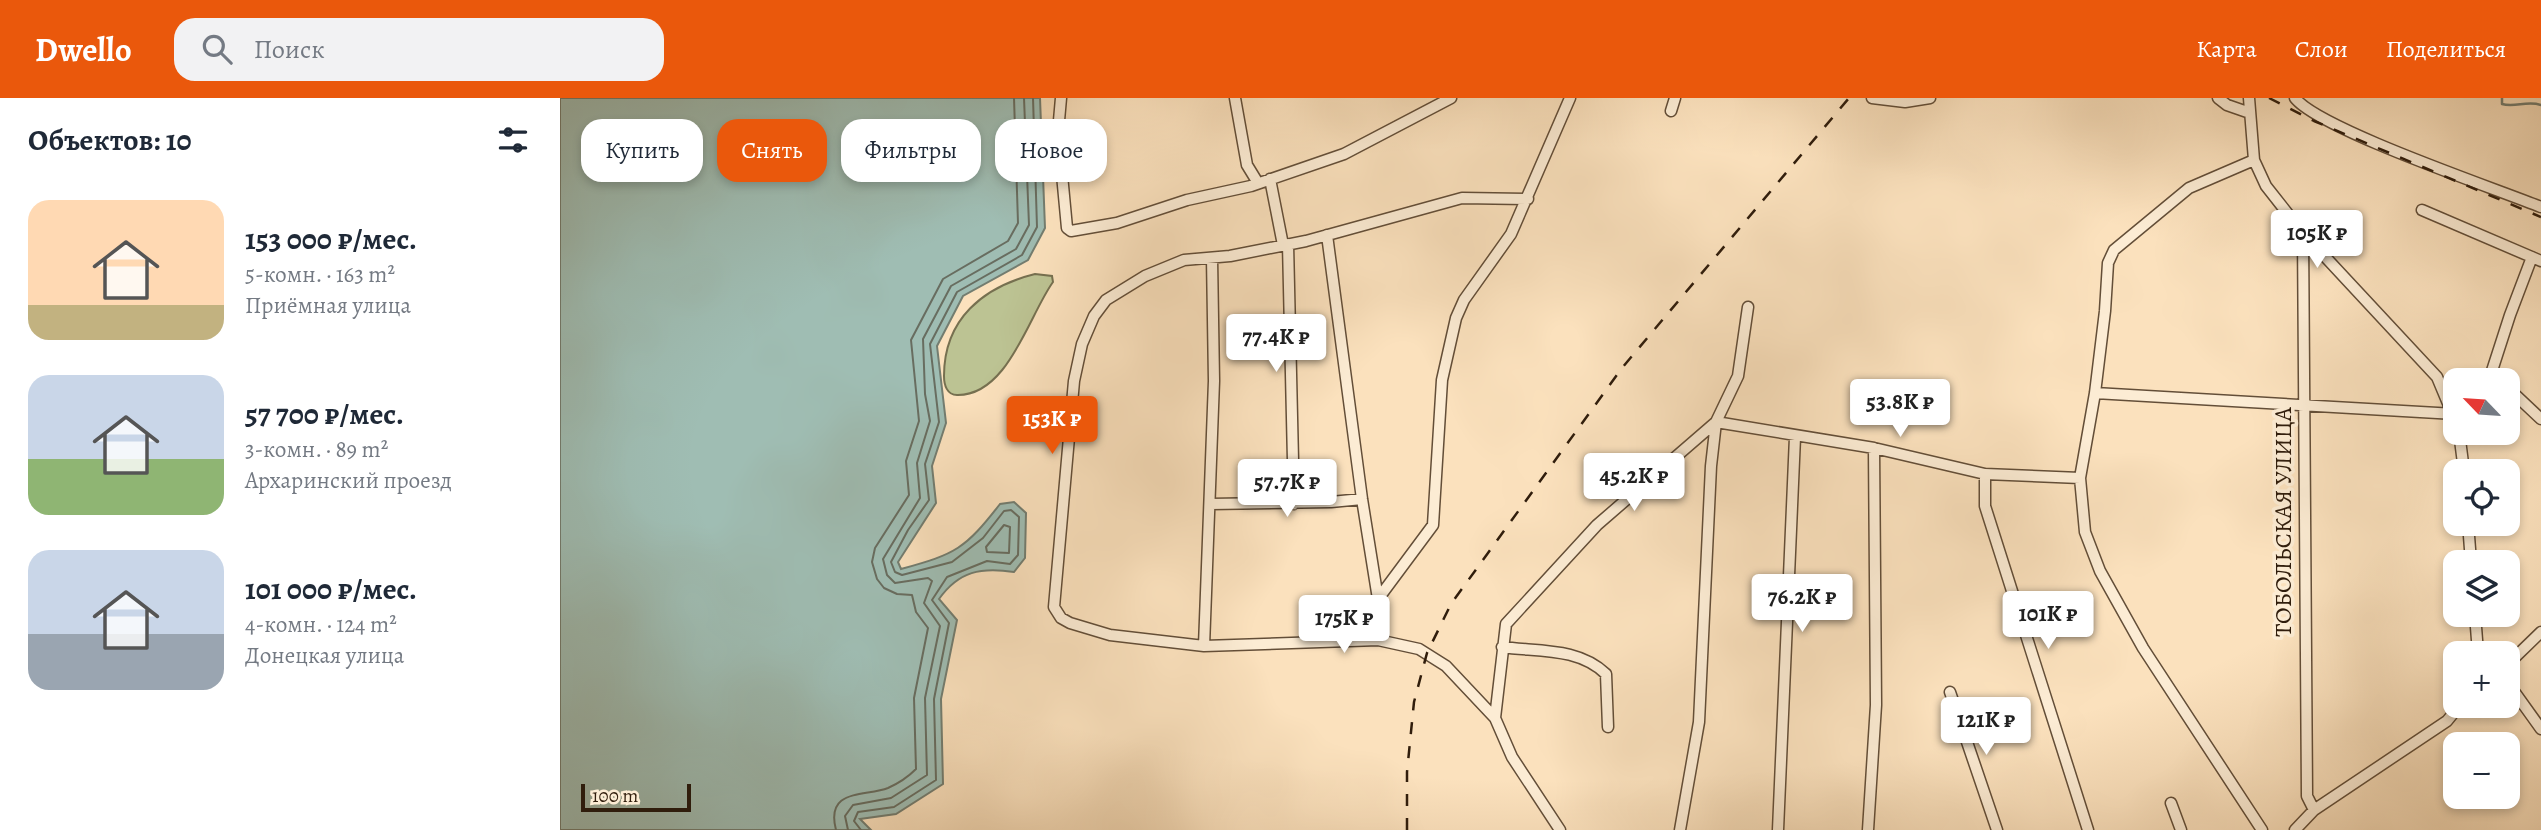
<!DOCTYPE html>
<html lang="ru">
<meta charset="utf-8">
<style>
:root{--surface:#fff;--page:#f2f2f3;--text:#1f2937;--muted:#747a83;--accent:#ea580c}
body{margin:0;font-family:Alegreya,serif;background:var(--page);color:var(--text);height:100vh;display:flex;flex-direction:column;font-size:26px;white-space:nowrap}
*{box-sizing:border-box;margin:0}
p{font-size:23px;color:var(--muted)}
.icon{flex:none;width:38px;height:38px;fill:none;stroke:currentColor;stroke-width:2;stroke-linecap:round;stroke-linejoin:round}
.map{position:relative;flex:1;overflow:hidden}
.panel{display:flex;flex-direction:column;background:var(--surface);width:560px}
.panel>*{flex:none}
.banner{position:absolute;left:21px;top:21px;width:665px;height:63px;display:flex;gap:14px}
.needle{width:46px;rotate:295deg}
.buttons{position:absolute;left:1883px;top:270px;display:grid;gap:14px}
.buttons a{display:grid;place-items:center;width:77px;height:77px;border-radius:14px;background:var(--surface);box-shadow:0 4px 10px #0003;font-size:35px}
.scale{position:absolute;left:21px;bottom:18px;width:110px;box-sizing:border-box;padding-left:7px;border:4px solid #301d0c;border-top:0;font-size:19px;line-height:24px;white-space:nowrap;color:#301d0c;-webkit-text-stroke:5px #fcecd4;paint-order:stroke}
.price{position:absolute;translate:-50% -60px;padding:0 16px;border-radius:7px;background:#fff;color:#222;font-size:23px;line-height:46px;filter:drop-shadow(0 2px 4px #0008)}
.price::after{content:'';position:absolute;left:50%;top:42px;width:21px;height:16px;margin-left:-10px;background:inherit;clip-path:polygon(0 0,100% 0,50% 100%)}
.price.current{background:var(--accent);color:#fff}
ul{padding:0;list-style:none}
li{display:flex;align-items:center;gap:21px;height:175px;padding:0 28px}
li span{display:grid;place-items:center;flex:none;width:196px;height:140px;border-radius:21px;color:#555}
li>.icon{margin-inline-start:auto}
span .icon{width:84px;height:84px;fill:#fffc;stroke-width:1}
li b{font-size:30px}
h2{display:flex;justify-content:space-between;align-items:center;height:84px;padding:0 28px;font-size:30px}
.chip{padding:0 24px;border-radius:21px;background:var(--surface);box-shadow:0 4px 10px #0003;font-size:24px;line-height:63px}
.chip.current{background:var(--accent);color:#fff}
header{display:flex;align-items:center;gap:42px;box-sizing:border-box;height:98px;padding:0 35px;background:var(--accent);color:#fff}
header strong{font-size:33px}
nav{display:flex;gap:38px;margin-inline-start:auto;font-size:24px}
.search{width:490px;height:63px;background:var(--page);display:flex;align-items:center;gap:18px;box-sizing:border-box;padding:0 24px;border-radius:21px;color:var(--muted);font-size:26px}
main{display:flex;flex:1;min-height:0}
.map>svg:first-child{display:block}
.green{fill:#bcc393;stroke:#767050;stroke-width:2}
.water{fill:#9fbdb3;stroke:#737d70;stroke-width:2}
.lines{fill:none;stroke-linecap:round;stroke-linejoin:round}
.shore{stroke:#686d60;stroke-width:2}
.stream{stroke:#737d70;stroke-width:2.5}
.minor-casing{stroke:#634e38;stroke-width:13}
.minor{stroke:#fcecd4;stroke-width:10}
.rail{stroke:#301d0c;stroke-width:2.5;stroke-dasharray:12 12;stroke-linecap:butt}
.labels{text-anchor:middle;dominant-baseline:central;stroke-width:7;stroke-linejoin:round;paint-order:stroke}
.street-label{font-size:24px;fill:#301d0c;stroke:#fcecd4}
</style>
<header>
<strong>Dwello</strong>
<div class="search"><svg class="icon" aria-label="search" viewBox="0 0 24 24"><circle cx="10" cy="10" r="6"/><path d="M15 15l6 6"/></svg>Поиск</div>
<nav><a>Карта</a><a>Слои</a><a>Поделиться</a></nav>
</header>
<main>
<section class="panel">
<h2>Объектов: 10<svg class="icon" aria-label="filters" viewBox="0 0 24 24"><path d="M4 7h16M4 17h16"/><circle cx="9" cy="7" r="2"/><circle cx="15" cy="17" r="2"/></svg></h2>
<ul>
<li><span style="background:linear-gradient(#ffd9b3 75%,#c2b280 0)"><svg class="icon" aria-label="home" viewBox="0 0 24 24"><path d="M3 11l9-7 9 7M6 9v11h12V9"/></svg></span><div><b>153 000 ₽/мес.</b><p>5-комн. · 163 m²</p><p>Приёмная улица</p></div></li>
<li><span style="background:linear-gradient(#c9d6e8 60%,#8fb573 0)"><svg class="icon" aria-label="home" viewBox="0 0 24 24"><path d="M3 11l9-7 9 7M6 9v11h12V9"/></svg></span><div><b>57 700 ₽/мес.</b><p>3-комн. · 89 m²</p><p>Архаринский проезд</p></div></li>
<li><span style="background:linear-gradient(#c9d6e8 60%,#9aa5b1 0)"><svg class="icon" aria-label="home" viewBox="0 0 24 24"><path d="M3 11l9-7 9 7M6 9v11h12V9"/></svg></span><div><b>101 000 ₽/мес.</b><p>4-комн. · 124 m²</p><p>Донецкая улица</p></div></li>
</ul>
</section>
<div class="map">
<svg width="1981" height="732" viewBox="0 0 1981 732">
<rect width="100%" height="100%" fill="#fbe1bd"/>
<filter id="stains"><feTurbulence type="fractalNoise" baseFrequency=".00286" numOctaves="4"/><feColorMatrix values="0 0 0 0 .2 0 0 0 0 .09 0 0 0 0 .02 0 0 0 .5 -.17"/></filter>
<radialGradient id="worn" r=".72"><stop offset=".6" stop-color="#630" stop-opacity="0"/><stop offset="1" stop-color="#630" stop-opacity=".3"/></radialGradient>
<!-- green -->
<path class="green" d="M475,176l17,2 1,6c-24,33 -45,114 -96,113 -10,0 -13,-10 -13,-19 0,-57 39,-89 91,-102z"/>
<!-- water -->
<path class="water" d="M0,0h480l5,130 -17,32 -65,36 -26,50 9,77 -14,43 4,37 -38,59 3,7c55,-15 64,-20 99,-65l14,-2 12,11 -1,45 -11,14c-33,-5 -55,-1 -75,27l18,21 -16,79 2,85 -47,30 -36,5 11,11h-311z"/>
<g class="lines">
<!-- shore -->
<path class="shore" d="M444,427l6,2 -1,26 -22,-1 -1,-5z
M276,732c-11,-42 29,-33 52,-42 9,-4 21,-12 28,-19l-2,-71 14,-70 -12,-16 -4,-17 -15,-1 -13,-6 -7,-9 -5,-17 3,-14 34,-53 -3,-34 13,-40 -8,-81 32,-61 65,-38 10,-18 -4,-125
M288,732l-3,-14 8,-11 38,-7 36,-23 -2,-77 15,-72 -16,-23 8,-22 -4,-3 -33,5 -8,-8 -4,-16 37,-61 -3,-35 13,-42 -5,-27 -2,-55 28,-53 65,-37 13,-24 -5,-127
M301,732l-7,-9 4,-9 36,-5 42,-27 -2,-81 15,-76 -17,-23 15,-23 40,-16 23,3 8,-9 1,-38 -8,-7 -7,1 -21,27 -31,24 -50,13 -7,-3 -4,-10 17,-32 21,-30 -4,-36 14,-42 -9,-78 27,-52 65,-37 15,-28 -4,-129"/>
<!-- stream -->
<path class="stream" d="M1942,0v6c13,4 25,-4 39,1"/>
<defs>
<path id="minor" d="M501,0l-3,34 9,96 4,3 46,-8 70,-23 64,-14 93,-32 107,-56
M675,0l12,67 11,18
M1312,0l33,4 25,-4
M1658,0l9,7 23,8
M1689,0l5,62 12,26 37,47 134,144 18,43
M1735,0c24,31 199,90 246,109
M1111,13l4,-13
M1694,62l-65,28 -75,62 -6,13 -3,48 -10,82 -15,85 5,54 15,39 43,77 119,182
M710,81l13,66
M968,101l-66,-1 -156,43 -76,15 -46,4 -39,16 -39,24 -12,16 -12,28 -8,37 -20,226 7,11 9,5 40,12 94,11 174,-6 41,9 27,17 49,52 17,39 48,73
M1862,112l119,51
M1743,135l4,563 7,14
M767,137l35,264 16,100v41
M728,146l6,260
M1929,282l21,-65 22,-58
M1948,290l33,31
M1535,295l360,21
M1899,334l5,39
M1425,376v32l103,324
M651,406l120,-2 31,-3
M1908,425l3,39
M818,501l55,-74 9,-145 14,-62 8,-18 47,-66 59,-136
M1915,516l3,39
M644,548l10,-265 -2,-123
M942,549c36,5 76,0 104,27l2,53
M1948,566l33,-32
M1948,585l33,46
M1390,594l47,138
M935,620l11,-94 91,-99 119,-103 22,-46 10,-69
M1611,705l10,27
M1120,732l19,-108 12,-256 5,-44 158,26 111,26 95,4
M1218,732l17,-393
M1308,732l8,-125 -2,-257
M1735,732l19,-20 133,-89 13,-16"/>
</defs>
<!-- minor casing -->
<use href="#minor" class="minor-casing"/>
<!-- minor -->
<use href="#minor" class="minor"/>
<!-- rail -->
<path class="rail" d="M1709,0l45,23 227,96
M847,732v-58l7,-70 13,-49 24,-49 171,-236 227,-270"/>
</g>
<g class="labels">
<!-- street labels -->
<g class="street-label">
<text transform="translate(1723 424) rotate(-90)">ТОБОЛЬСКАЯ УЛИЦА</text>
</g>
</g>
<rect width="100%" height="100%" filter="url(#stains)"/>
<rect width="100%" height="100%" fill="url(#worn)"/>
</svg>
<div class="buttons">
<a><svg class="needle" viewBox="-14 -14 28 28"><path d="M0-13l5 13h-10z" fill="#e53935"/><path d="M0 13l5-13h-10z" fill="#747a83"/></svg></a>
<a><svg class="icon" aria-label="locate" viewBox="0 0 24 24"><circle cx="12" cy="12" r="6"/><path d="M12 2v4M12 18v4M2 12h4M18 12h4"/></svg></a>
<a><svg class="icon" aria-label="layers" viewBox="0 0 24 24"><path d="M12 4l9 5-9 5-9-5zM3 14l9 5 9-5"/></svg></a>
<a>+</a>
<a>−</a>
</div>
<div class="scale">100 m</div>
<b class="price" style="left:1757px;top:172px">105K ₽</b>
<b class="price" style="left:716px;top:276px">77.4K ₽</b>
<b class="price" style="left:1340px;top:341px">53.8K ₽</b>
<b class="price current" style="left:492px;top:358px">153K ₽</b>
<b class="price" style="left:1074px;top:415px">45.2K ₽</b>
<b class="price" style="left:727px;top:421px">57.7K ₽</b>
<b class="price" style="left:1242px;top:536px">76.2K ₽</b>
<b class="price" style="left:1488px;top:553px">101K ₽</b>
<b class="price" style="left:784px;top:557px">175K ₽</b>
<b class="price" style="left:1426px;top:659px">121K ₽</b>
<div class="banner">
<a class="chip">Купить</a>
<a class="chip current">Снять</a>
<a class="chip">Фильтры</a>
<a class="chip">Новое</a>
</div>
</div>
</main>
